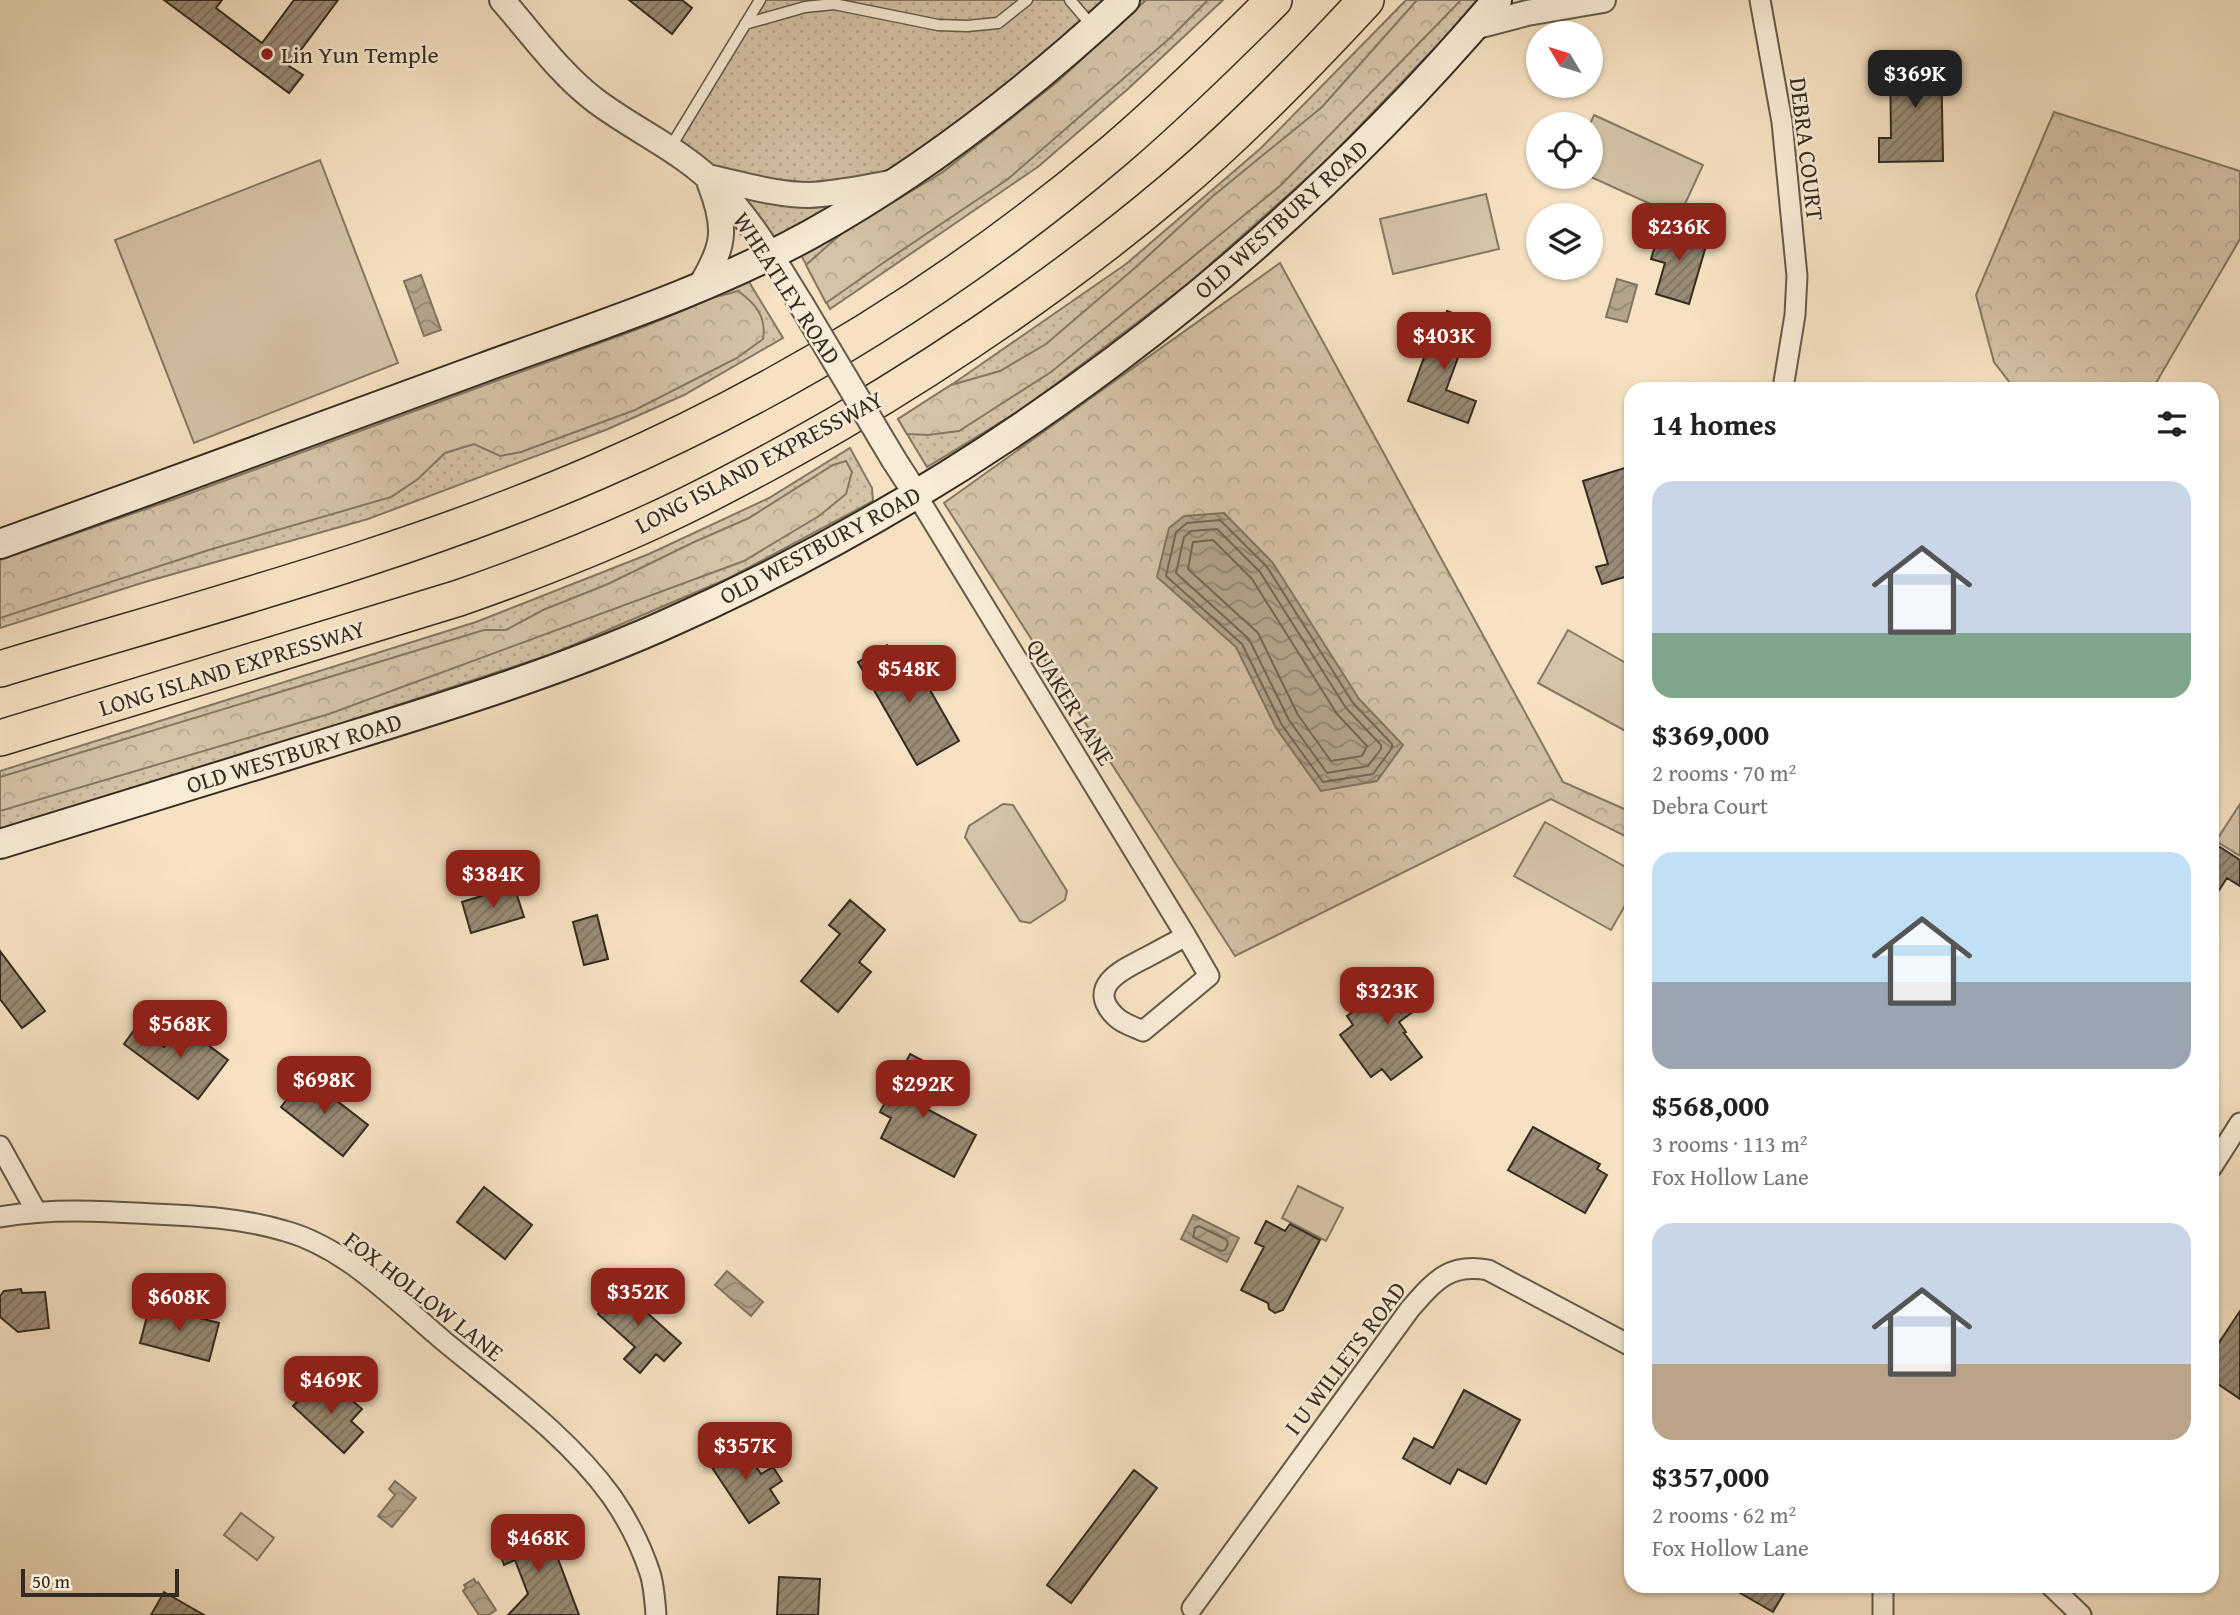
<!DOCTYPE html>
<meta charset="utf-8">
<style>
:root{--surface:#fff;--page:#f6f6f6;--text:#202124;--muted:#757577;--accent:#8f2418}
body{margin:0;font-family:"Gentium Book Plus",serif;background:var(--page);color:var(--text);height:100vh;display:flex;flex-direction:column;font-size:26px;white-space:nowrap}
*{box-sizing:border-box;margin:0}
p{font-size:23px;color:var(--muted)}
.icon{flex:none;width:38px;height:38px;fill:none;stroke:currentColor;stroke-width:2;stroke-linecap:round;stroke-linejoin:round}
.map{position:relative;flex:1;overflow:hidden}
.drawer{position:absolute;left:1624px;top:382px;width:595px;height:1211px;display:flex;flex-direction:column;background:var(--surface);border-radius:21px;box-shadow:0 2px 5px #0004}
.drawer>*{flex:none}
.needle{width:46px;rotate:308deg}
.controls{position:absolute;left:1526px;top:21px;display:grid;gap:14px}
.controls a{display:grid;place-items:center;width:77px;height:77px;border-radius:50%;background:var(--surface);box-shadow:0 2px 5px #0004;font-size:35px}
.scale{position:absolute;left:21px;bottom:18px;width:158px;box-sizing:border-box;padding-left:7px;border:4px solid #342c22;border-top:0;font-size:19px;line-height:24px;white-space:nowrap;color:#342c22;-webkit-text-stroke:5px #f9ecd7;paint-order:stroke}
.price{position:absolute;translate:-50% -60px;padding:0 16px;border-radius:14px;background:var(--accent);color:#fff;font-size:23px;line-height:46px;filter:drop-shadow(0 2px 4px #0008)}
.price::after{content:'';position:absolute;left:50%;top:42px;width:21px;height:16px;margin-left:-10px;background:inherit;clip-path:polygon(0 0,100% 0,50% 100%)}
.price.active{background:#222;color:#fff}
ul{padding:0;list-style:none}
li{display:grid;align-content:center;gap:14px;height:371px;padding:0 28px}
li span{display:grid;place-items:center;height:217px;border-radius:21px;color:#555}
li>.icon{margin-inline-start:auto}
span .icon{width:126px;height:126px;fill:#fffc;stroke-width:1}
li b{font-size:30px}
h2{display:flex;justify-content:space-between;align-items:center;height:84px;padding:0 28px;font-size:30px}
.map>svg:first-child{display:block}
.grass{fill:url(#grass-dots);stroke:#847864;stroke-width:2}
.forest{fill:url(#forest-crowns);stroke:#847864;stroke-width:2}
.garden{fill:#d5c3a7;stroke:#847864;stroke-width:2}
.water{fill:url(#water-waves);stroke:#817462;stroke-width:2}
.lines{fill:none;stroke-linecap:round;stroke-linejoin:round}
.shore{stroke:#746857;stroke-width:2}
.building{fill:url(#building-hatch);stroke:#342c22;stroke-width:2}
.service-casing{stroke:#645a4a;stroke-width:13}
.minor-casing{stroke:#645a4a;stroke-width:23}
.tertiary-casing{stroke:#645a4a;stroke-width:28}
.secondary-casing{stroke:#342c22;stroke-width:32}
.motorway-casing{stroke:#342c22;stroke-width:38}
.service{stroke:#f9ecd7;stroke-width:10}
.minor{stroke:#f9ecd7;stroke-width:19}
.tertiary{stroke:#f9ecd7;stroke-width:24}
.secondary{stroke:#f9ecd7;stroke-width:28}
.motorway{stroke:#f6e2c2;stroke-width:35}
.tertiary-bridge-casing{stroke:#645a4a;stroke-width:28;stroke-linecap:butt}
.tertiary-bridge{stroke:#f9ecd7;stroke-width:24}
.poi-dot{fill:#8f2418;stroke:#f9ecd7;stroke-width:2.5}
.labels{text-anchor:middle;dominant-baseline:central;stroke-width:5;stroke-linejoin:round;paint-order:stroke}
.poi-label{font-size:24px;fill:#342c22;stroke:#f9ecd7;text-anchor:start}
.street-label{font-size:24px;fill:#342c22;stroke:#f9ecd7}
</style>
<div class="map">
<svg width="2240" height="1615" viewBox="0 0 2240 1615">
<defs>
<pattern id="grass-dots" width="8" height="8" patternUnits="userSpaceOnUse" patternTransform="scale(1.75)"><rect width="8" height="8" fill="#d5c3a7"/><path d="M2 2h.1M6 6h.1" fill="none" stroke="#b7a88f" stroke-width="1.8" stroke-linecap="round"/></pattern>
<pattern id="forest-crowns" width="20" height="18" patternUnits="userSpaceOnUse" patternTransform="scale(1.75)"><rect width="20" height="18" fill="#d5c3a7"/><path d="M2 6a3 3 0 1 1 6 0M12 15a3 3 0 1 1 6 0" fill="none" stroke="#b7a88f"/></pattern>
<pattern id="water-waves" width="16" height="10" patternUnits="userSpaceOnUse" patternTransform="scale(1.75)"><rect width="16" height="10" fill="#b4a48c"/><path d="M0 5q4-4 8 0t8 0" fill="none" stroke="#938672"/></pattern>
<pattern id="building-hatch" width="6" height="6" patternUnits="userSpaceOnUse" patternTransform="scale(1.75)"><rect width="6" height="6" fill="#998b75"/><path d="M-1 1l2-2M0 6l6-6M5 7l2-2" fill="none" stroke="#7e7260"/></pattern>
</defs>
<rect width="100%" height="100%" fill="#f6e2c2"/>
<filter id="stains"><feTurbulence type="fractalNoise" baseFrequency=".00286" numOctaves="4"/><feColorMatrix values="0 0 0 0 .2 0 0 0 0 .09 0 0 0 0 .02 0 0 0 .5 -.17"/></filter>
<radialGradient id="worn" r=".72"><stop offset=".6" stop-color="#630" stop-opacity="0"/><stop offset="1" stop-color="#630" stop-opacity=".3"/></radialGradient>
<!-- grass -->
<path class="grass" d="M760,0h365l-31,29 -323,226 -101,-107z
M1139,0h84l-94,88 -90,78 -209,143 -30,-56 271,-190z
M1406,0h71l-29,34 -121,126 -139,124 -164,124 -97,59 -29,-48 56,-36 172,-119 135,-116z
M746,277l37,61 -99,57 -76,34 -240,90 -223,63 -145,46v-74z
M850,448l22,40 1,13 -144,77 -177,76 -248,82 -304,93v-58l476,-149 173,-68 120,-56z"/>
<!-- forest -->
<path class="forest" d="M1146,0h62l-38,38 -162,141 -125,84 -57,40 -20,-38 36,-32 101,-61 113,-89z
M1417,0h44l-181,186 -229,186 -92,59 -31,4 -21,-1 -9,-15 53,-34 49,-14 46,-27 90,-77 77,-71 109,-89z
M2054,112l186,59v68l-87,149h-139l-20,-26 -18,-67z
M1280,263l283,519 68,30v27l-80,-40 -316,157 -291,-453z
M738,291c17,12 29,26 25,48l-26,19 -102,52 -114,42 -21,4 -26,-12 -29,9 -27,26 -27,18 -179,52 -212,69v-58l180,-63 466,-171 66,-28z
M846,461l6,11 -6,22 -27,22 -75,45 -415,153 -329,97v-34l484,-147h22l37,-20 65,-26 84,-41 57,-25 84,-53z"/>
<!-- garden -->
<path class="garden" d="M1594,115l109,50 -24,52 -88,-40 -1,-53z
M320,160l78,203 -204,80 -79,-203z
M1486,194l13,55 -106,25 -13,-55z
M1568,630l63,36v68l-93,-51z
M1003,804l10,1 54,86 -2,9 -35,23 -10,-2 -55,-84 4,-11z
M2240,804v52l-24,-15z
M1545,822l86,48v25l-20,35 -97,-54z
M1298,1186l45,22 -17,33 -44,-23z
M241,1513l33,25 -17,22 -33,-25z"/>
<!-- water -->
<path class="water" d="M421,275l20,55 -17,6 -20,-55z
M1617,279l20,6 -10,37 -21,-5z
M1224,513l49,50 86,136 44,46 -26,36 -56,10 -45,-63 -40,-81 -79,-70 12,-49 15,-12z
M1193,1215l46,23 -12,24 -46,-23z
M727,1271l36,31 -12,14 -36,-31z
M395,1481l21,17 -24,29 -14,-11 17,-21 -6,-6z
M474,1579l2,4 2,-1 18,28 -7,5h-10l-16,-24 3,-3 -2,-3z"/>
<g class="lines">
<!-- shore -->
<path class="shore" d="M1220,520l47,47 86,136 39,41v4l-19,26 -50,8 -41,-57 -40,-81 -76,-68 10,-44 11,-9z
M1217,529l43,43 86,136 35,37v4l-13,17 -41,7 -38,-53 -40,-81 -73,-66 8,-36 7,-6z
M1213,540l39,39 85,135 30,32 -5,10 -31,5 -33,-46 -40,-82 -70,-64 5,-27z
M1199,1226l28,14 1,4 -3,6 -4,1 -28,-14 2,-9z"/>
</g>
<!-- building -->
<path class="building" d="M164,0h58l-6,8 46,35 32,-43h44l-49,66 14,9 -14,18z
M629,0h53l10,8 -20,26z
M1941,54l2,107 -64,1v-24h12l-1,-83z
M1661,226l47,13 -19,65 -33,-10 9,-31 -14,-4z
M1447,311l25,9 -26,70 30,11 -8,22 -60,-22 18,-49 6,2z
M1631,466v109l-29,9 -6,-17 12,-3 -25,-83z
M887,645l14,22 12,-7 46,81 -42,24 -59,-103z
M2212,842l28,18v26l-13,-8 -15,23z
M514,886l10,31 -53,16 -9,-31z
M850,900l35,30 -26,32 12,10 -33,40 -37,-31 39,-47 -11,-9z
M597,915l11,44 -24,6 -11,-43z
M0,951l45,60 -23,17 -22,-29z
M1411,969l21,29 -33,24 7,10 -2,1 18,24 -31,23 -9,-11 -11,8 -31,-42 13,-10 -6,-9z
M137,1026l27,21 10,-13 15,11 7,-9 32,24 -30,39 -74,-55z
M910,1054l34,18 -19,36 51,27 -22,42 -73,-39 10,-20 -11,-6z
M305,1076l63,49 -25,31 -62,-49z
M1533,1127l67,37 -3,5 10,6 -22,38 -77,-43z
M484,1187l48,38 -27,34 -48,-37z
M1266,1221l19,10 5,-7 30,16 -37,70 -8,3 -6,-4 -1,-6 -27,-13 23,-43 -9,-4z
M627,1281l17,14 -8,8 45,40 -17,18 -8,-7 -16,19 -16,-14 11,-12 -37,-33z
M21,1289l1,4 23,-1 4,36 -31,4 -18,-15v-21l4,-5z
M150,1305l69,18 -10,38 -69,-18z
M2240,1311v88l-28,-19v-27z
M313,1385l16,15 10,-11 23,20 -11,12 12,11 -19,21 -51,-47z
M1464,1390l56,30 -34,64 -28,-15 -8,15 -47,-26 11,-20 19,10z
M725,1444l10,15 11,-7 15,22 12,-7 9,14 -12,8 9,14 -30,20 -44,-66z
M1134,1470l23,18 -86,115 -24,-18z
M538,1524l9,22 10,10 22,59h-71l20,-21 -13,-34 -11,5 -9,-25z
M779,1577l41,2 -2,36h-41z
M1728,1586h60l-15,26z
M164,1592l40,23h-53z"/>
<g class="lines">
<defs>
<path id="service" d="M1070,0l22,26
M745,24l60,-17 29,-3 104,21 29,1 31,-3 29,-23
M670,148l90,-148"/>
<path id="minor" d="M1760,0l22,122 15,154 -2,39 -12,73
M916,494l270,442 23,40 -66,55c-9,-4 -22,-8 -29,-16 -29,-30 12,-47 33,-58 13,-7 26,-14 39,-21
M0,1146l36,65
M2212,1167l28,-44
M0,1217c51,-9 102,-6 154,-3 44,2 88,4 131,17 62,17 112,71 160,111 58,48 123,94 167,155 16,23 29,49 38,76 4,13 5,28 6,42
M1883,1586v29
M2051,1586l30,29
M1192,1608l218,-299c24,-27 38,-46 78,-39l143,76"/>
<path id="tertiary" d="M502,0c30,34 58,74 94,101 40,30 87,50 122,86 34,34 58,77 83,117
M1474,27l53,-14 76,-13
M707,177c34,7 68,18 102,18 28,-1 54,-7 81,-12
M699,288c25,-40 29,-58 11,-104
M894,460l22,34"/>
<path id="secondary" d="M0,544c161,-58 322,-117 482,-176 112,-41 224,-76 329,-134 115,-64 218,-145 314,-234
M0,844c115,-35 230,-70 344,-106 107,-33 213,-66 316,-111 323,-142 609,-359 837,-627"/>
<path id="motorway" d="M0,669c201,-61 406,-114 599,-198 185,-80 361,-189 515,-320 56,-48 108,-99 160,-151
M0,738l459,-140c66,-23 131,-48 194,-77 64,-29 125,-63 186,-98 117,-69 230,-146 334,-234 69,-58 132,-123 193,-189"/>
</defs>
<!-- service casing -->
<use href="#service" class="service-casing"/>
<!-- minor casing -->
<use href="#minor" class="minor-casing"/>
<!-- tertiary casing -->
<use href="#tertiary" class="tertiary-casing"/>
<!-- secondary casing -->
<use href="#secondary" class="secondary-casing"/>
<!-- motorway casing -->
<use href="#motorway" class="motorway-casing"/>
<!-- service -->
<use href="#service" class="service"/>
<!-- minor -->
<use href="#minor" class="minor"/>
<!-- tertiary -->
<use href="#tertiary" class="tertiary"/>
<!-- secondary -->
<use href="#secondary" class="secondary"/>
<!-- motorway -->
<use href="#motorway" class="motorway"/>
<defs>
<path id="tertiary-bridge" d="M801,304l93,156"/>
</defs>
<!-- tertiary-bridge casing -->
<use href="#tertiary-bridge" class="tertiary-bridge-casing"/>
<!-- tertiary-bridge -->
<use href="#tertiary-bridge" class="tertiary-bridge"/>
</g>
<!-- markers -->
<circle class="poi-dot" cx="267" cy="54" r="7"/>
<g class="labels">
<!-- poi labels -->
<g class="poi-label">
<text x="281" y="54">Lin Yun Temple</text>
</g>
<!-- street labels -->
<g class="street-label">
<text transform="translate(1807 149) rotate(83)">DEBRA COURT</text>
<text transform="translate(1281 219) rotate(-42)">OLD WESTBURY ROAD</text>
<text transform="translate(787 288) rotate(57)">WHEATLEY ROAD</text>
<text transform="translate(759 462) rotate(-28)">LONG ISLAND EXPRESSWAY</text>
<text transform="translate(820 545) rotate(-28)">OLD WESTBURY ROAD</text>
<text transform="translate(232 668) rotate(-17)">LONG ISLAND EXPRESSWAY</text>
<text transform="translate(1071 702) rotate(58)">QUAKER LANE</text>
<text transform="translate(294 753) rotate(-17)">OLD WESTBURY ROAD</text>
<text transform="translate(424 1296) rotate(38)">FOX HOLLOW LANE</text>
<text transform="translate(1345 1358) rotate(-53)">I U WILLETS ROAD</text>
</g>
</g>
<rect width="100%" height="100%" filter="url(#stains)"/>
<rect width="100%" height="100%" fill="url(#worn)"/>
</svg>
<div class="controls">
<a><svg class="needle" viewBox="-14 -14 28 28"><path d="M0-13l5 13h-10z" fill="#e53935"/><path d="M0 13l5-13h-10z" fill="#757577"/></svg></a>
<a><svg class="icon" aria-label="locate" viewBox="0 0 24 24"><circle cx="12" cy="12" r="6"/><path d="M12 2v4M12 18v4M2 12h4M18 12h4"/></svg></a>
<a><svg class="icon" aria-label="layers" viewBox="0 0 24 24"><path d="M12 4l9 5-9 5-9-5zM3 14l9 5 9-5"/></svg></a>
</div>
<div class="scale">50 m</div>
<b class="price active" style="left:1915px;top:110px">$369K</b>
<b class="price" style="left:1679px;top:263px">$236K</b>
<b class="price" style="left:1444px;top:372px">$403K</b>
<b class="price" style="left:909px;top:705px">$548K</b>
<b class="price" style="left:493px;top:910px">$384K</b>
<b class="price" style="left:1387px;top:1027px">$323K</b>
<b class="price" style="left:180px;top:1060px">$568K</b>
<b class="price" style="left:324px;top:1116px">$698K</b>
<b class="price" style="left:923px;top:1120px">$292K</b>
<b class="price" style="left:638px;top:1328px">$352K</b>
<b class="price" style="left:179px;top:1333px">$608K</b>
<b class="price" style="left:331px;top:1416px">$469K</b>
<b class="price" style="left:745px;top:1482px">$357K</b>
<b class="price" style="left:538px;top:1574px">$468K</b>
<section class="drawer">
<h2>14 homes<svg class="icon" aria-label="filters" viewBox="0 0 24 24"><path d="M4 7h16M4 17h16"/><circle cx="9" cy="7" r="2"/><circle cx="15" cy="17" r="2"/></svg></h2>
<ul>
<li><span style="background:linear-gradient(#c9d6e8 70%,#7fa58c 0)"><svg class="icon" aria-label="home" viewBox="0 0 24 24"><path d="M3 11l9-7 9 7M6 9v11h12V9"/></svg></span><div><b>$369,000</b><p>2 rooms · 70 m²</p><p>Debra Court</p></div></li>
<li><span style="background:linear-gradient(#bfe0f5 60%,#9aa5b1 0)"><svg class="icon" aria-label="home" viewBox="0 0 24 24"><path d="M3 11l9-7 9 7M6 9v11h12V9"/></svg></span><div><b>$568,000</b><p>3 rooms · 113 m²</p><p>Fox Hollow Lane</p></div></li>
<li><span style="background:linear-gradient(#c9d6e8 65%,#b9a48a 0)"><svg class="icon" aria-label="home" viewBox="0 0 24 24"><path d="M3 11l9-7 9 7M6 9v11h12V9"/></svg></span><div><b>$357,000</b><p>2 rooms · 62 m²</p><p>Fox Hollow Lane</p></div></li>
</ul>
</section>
</div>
